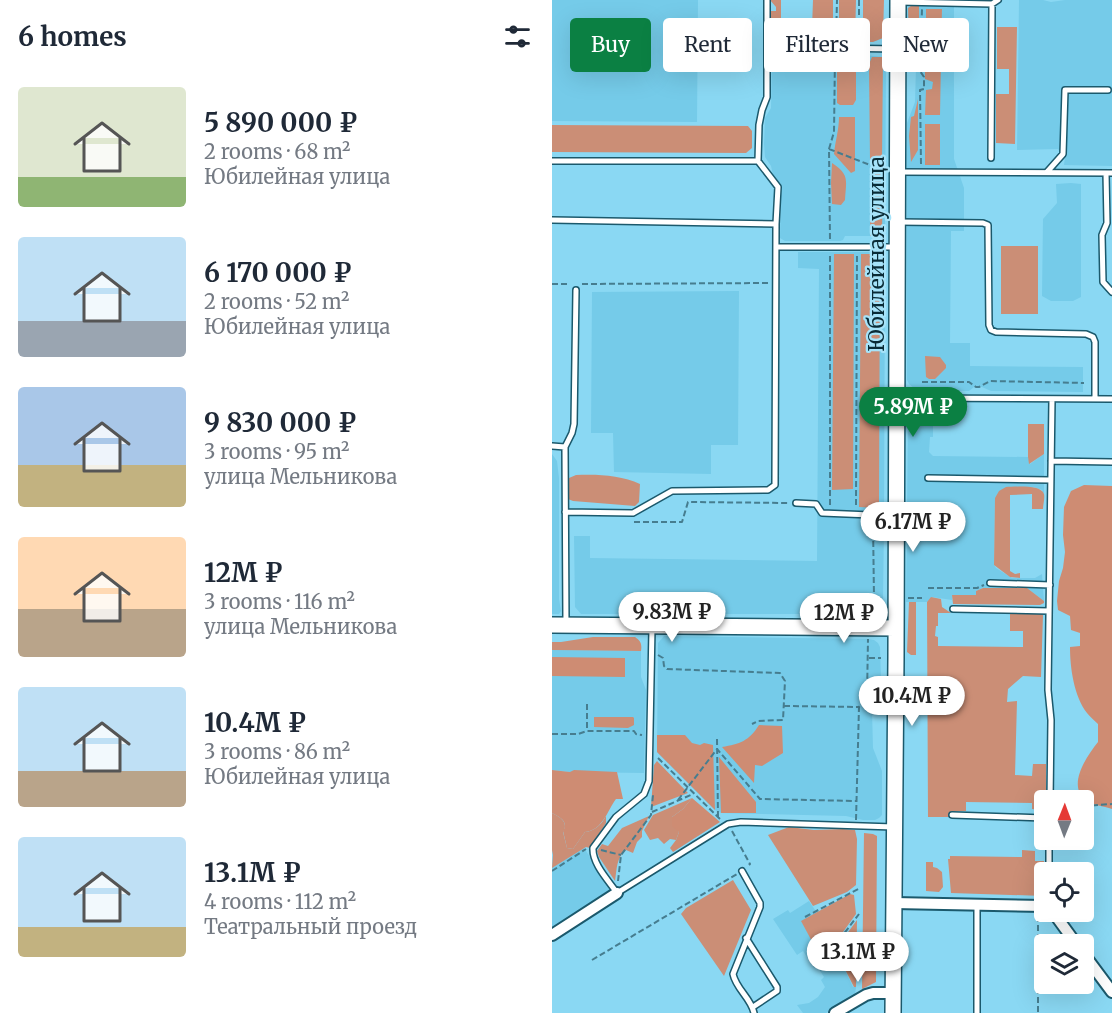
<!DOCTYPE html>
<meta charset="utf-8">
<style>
:root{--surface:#fff;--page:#f6f6f7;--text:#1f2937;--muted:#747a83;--accent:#0b8043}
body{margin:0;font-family:Merriweather,serif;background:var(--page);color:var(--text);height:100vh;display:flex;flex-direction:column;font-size:22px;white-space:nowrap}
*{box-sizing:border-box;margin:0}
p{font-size:20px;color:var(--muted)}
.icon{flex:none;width:33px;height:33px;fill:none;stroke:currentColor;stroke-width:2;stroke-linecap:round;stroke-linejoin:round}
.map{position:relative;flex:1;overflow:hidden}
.sheet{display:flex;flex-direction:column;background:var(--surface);width:552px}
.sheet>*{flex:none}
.top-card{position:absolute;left:18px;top:18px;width:452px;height:54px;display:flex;gap:12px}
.needle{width:39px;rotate:1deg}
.controls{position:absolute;left:482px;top:790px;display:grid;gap:12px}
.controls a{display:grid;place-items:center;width:60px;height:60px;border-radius:6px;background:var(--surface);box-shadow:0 6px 24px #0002;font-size:30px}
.price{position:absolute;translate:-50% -51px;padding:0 14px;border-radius:21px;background:#fff;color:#222;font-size:20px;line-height:39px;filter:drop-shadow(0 2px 3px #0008)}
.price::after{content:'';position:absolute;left:50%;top:36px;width:18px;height:14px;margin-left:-9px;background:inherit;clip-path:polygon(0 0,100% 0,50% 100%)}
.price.active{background:var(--accent);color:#fff}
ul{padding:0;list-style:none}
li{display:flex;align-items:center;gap:18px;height:150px;padding:0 18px}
li span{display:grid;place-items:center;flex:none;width:168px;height:120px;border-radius:6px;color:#555}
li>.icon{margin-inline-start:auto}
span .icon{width:72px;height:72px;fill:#fffc;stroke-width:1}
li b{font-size:26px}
h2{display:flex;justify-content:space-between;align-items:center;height:72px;padding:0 18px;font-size:26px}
.pill{padding:0 21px;border-radius:6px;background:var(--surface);box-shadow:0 6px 24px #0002;font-size:21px;line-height:54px}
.pill.active{background:var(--accent);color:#fff}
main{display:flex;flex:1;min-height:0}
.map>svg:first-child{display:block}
.built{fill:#75cbe9}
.green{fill:#cb8e76}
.forest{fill:#ce8c73}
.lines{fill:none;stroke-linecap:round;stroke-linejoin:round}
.service-casing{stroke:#1b596c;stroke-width:8}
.minor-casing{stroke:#1b596c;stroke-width:14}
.secondary-casing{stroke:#1b596c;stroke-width:18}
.path{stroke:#467d8f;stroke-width:2;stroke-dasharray:6 3;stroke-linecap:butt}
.service{stroke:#fff;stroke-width:5}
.minor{stroke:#fff;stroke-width:10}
.secondary{stroke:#fff;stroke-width:15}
.labels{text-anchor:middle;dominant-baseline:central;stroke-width:4.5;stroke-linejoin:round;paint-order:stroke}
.street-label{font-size:21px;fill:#092b36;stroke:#a6e3f9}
</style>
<main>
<section class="sheet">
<h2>6 homes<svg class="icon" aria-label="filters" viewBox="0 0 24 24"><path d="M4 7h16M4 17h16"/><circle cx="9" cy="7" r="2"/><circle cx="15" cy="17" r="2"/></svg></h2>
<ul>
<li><span style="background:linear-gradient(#dfe7d0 75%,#8fb573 0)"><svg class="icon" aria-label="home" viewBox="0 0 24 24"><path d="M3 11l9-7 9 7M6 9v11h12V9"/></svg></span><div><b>5 890 000 ₽</b><p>2 rooms · 68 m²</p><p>Юбилейная улица</p></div></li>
<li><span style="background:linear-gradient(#bfe0f5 70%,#9aa5b1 0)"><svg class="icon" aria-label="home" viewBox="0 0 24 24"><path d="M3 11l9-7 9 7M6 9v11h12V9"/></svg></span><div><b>6 170 000 ₽</b><p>2 rooms · 52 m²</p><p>Юбилейная улица</p></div></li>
<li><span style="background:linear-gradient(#a9c7e8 65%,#c2b280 0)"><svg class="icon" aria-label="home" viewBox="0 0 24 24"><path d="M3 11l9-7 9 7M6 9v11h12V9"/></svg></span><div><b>9 830 000 ₽</b><p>3 rooms · 95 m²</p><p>улица Мельникова</p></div></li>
<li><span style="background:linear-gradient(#ffd9b3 60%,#b9a48a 0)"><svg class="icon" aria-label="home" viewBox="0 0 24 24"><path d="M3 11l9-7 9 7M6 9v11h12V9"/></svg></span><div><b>12M ₽</b><p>3 rooms · 116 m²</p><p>улица Мельникова</p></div></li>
<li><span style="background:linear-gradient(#bfe0f5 70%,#b9a48a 0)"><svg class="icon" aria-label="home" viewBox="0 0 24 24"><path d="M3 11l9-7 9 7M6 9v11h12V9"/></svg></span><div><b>10.4M ₽</b><p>3 rooms · 86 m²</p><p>Юбилейная улица</p></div></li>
<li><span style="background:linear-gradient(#bfe0f5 75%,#c2b280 0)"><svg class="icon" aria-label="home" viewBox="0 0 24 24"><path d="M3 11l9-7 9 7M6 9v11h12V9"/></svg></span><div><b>13.1M ₽</b><p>4 rooms · 112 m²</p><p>Театральный проезд</p></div></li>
</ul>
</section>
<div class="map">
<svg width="560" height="1013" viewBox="0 0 560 1013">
<rect width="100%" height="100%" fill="#8ad8f3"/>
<!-- built -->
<path class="built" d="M0,0h146l-1,122 -145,-1z
M467,0h24l8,2 14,-2h47v166l-48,-1 1,-8 -7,-8 -41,1z
M359,6h43v153l10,29v43h-13l-1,112h20v23l113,1v25l-92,-1 -9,-4h-8l-5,4h-41l-13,-2 -6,-5 -2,-4v-257l8,-21 1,-35 -9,-26v-33z
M220,54h84l27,3 3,4 -1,172 -5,3h-35l-2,4 -3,1h-55l-5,-3 1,-54 -8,-9 -2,-9 -6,-9 -1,-13 1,-26 6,-10z
M519,183l10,1v113l-8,4h-22l-9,-5 1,-77 14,-16 -1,-19z
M246,252h83l4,6 -1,268 -1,72 -2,6 -10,8 -6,2h-284l-6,-7 -1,-71h16v22l227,3 2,-292 -21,-1z
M187,291l-1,154h-27v29l-97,-2 -1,-39h-22l1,-141z
M356,415l3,6 11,5v-8h11v19h-3l-1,15 4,4 95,1 2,7 14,-10v40l-2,-4 -8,-3 -39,11 -1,67 2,3 16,10h23l7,-4 2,27 -17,-13h-44l-7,3v4h-24v5l-20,-3 -5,5h-21z
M0,454l5,7 2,17v121l2,12 -2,3h-7z
M112,636l204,3 6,1 4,3 2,4 1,33 -9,31 1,37 9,23v44l-3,3 -4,2h-12l-17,-4 -125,-3 -6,-3 -58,-58 1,-109z
M0,650l89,1v26l5,13 -2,83 -74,-1 -18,-2z
M32,848l28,42 -60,40v-62z
M257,901l8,12 -15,9 13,24 15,-7 23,48h3l-1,8 -29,18h-23l-6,-8 12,-2 9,-6 7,-10 -4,-7 3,-3 -7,-11 -3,2 -11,-17 -6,4 -24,-36 15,-9 2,3z"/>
<!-- green -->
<path class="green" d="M218,0h11v22h5v6h26l1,-28h20v41l-45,-1 -4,-3 -6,-6 -1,1 -7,-7 2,-3 -2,-5v-6h6v-4z
M287,0h17l-1,41h-16z
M311,0h21l-1,38 -10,4h-10z
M359,6h8v61l-2,-2 -8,-23 -1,-34z
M374,9h16l-1,41h-15z
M445,27h20l-2,117 -19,-1v-49h13v-25h-12z
M294,54h10v46l-3,5h-13l-3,-2v-34l5,-7 3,-1z
M320,57h11l-1,104h-12l-1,-97z
M373,60h16l-1,55h-15l1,-25 6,-1 1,-7 -8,-3z
M366,99v51l-7,12 -2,-26 2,-19 3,-1z
M287,117h16v54l-4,2 -17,-19c1,-12 5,-24 5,-37z
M373,124h15v41h-15z
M0,125l196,1 4,5v17l-6,5 -194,-1z
M280,163c18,12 14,17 13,37l-4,5 -9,-1 -1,-21z
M318,168h13l-1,67 -2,1h-10z
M449,246h37v68h-37z
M282,254h20l-1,235 -21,1z
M309,254h19l-1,250 -3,4 -17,-1z
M373,356l15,1 6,8v3l-11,11h-6l-3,-2z
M476,424h16v30l-15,10 -1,-7z
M24,475c21,-1 45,0 64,9l-1,18 -4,4 -62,-5 -5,-2 1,-21z
M454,487c8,0 35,-3 38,7 1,4 -1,11 -1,15h-11v-15l-22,1v76l5,3 5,-1v5l-10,-1 -16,-12 1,-67 4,-7z
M431,588h44l17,13v2l-4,2 -87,-1 -1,-9h24v-4z
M379,597l10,2 1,8 9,6h-13v13h-2l-1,10 3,1v9l85,1v-16h-13v-19l31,1 2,2 -2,62 -18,-1 -15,13 -1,13 10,-1 -2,74 17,1 1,-12h13v37h-2v5l-4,4 -8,-1v-6l-66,-1v9h-15l-2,6h-21l-1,-215z
M357,602h7v53h-5l-4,-3z
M41,637h42c6,4 7,7 6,14l-89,-1v-8h9z
M42,717h39l1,1v7l-6,3 -34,-1z
M140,798l-9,11 -11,8 7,15 -3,8 -6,-1 -6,5 -6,-6 -8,2 -6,-10 9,-15z
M0,813c8,4 17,9 11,19l4,16 6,1 12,-17c10,-1 16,-7 21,-16v7l-16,25 -4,-1 -34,21 1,-13 -1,-5z
M97,816l-7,15v6l-5,5 -4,11 -7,-3c-10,8 -9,19 -11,31l-16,-24 -2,-6 5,-7 6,2 14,-18z
M237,827l25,3 29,-1 12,1 2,9 -1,46 -9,7 -34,14 -45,-71z
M312,833l9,1 4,2 -1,146 -14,7z
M470,850l13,1v10h9v35l-93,-3 -3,-34h2v-3l72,1z
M374,862h7v5l4,1 5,4 1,15 -4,5 -13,-1z
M181,880l18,30 -27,66 -43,-62 5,-6z
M298,894l4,1 2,19 -23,32 -4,-7 -14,8 -14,-26z
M305,920l-1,67h-2l-19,-37z"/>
<!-- forest -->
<path class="forest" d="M532,485l28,1v323c-8,-3 -21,-4 -27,-9 -18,-16 2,-44 13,-58v-18c-4,-4 -8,-7 -11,-11 -13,-17 -17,-45 -17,-66l10,-1v-13l-9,-3 -1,-14 -12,-6 -1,-9 2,-20 4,-13 2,-16 -2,-17 1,-28 7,-16z
M0,657l73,1v19l-73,-1z
M207,725l23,1 1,27 -21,13 -7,-1 -1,18 -32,-36c18,-3 27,-6 37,-22z
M105,735h28l7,8 8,2 4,-2 9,2 2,65 -58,-58z
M167,757l37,45v11h-35z
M105,761l31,32 -37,14 3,-42z
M0,770l18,2 4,-2 43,2 6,27h-7c-9,12 -13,31 -31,33l-12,17 -6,-1 -4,-17c6,-9 -3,-14 -11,-18z
M140,798l28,24 -47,30 -3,-4 6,-8 3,-8 -7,-6v-9l11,-8z"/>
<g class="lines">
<defs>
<path id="service" d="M347,2l93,2 6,-4
M215,47l130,2
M439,158l1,-154
M0,161h206
M347,172l213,1
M495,172l16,-18 2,-64h43
M554,173l1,50 -5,12 1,47 9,10
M0,220l224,4
M347,222l84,1 5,2 1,100 2,5 5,2 90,2 7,3 2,5v57
M225,247h118
M346,398l214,1
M0,446l13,1 1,177
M13,447l7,-14 2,-9 2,-134
M499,461l61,1
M376,478l122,2
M244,503l20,1 6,9 73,3
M13,512l68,1 39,-22 96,-1 7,-5 1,-261 2,-37 -20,-26 1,-36 3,-15 5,-13v-97
M438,583l60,2
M401,609l96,2
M100,628l-3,153 -5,13 -28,23 -23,31c-1,16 16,33 24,45l111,-69 13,-2 153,5
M498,801l1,-81 -3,-30 4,-291
M400,815l92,3
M190,871l18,32v4l-27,67c3,15 18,24 21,39
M497,873v-33
M194,938l31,49v4l-24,16
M425,1013v-108"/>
<path id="minor" d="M342,903l150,3
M501,912l24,33
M0,935l65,-42
M531,953l29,39
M283,1013l31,-18 7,-2h20"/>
<path id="secondary" d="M0,625l344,3
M341,1013l3,-355 2,-658"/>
</defs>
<!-- service casing -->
<use href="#service" class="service-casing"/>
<!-- minor casing -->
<use href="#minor" class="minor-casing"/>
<!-- secondary casing -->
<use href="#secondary" class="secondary-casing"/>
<!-- path -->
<path class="path" d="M284,40l1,-40
M307,42v-42
M277,149l41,16h14
M369,164l-1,-74 4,-1v-12l-4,-6 2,-62
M278,239l-1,-90 5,-17 1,-76
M0,284h18
M30,284l186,-1
M370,382h47l7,5h3l11,-6 94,2
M278,505v-250
M304,505l1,-252
M82,522h48l6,-20 102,1
M321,523l1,75
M376,588h49l7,-3
M356,598h14
M316,613l1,-10 5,-5h9
M106,655l5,3 1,8 3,3 113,4 5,8 -2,39 -25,1 -6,3
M317,658h12
M35,704v27
M232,706l75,1
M0,734h26l9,-3h47l2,3 6,1
M165,739l1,78
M106,758l62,61
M126,800l39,-51 43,50 96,2
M531,806l29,-2
M100,812l41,-18
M304,820l3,-113 6,-7 2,-5 1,-56
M180,831l18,33 -1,1
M49,850l20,5
M0,871l34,-22
M66,881l3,-26 30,-40 2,-20
M486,916v96
M253,917l55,-29
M40,960l145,-86
M275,963l2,-10 30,-39"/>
<!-- service -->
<use href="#service" class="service"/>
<!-- minor -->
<use href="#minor" class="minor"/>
<!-- secondary -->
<use href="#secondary" class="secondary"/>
</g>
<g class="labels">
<!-- street labels -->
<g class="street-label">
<text transform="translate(324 254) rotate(-90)">Юбилейная улица</text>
</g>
</g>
</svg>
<div class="controls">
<a><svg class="needle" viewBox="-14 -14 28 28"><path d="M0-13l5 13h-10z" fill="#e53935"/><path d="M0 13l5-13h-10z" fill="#747a83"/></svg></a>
<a><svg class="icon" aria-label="locate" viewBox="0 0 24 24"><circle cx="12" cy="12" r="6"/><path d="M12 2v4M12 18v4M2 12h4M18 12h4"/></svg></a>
<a><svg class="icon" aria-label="layers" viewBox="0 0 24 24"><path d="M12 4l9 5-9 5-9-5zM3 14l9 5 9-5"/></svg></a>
</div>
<b class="price active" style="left:361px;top:438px">5.89M ₽</b>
<b class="price" style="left:361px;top:553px">6.17M ₽</b>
<b class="price" style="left:120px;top:643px">9.83M ₽</b>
<b class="price" style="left:292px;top:644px">12M ₽</b>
<b class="price" style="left:360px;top:727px">10.4M ₽</b>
<b class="price" style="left:306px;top:983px">13.1M ₽</b>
<div class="top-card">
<a class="pill active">Buy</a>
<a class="pill">Rent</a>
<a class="pill">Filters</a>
<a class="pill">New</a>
</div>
</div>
</main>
